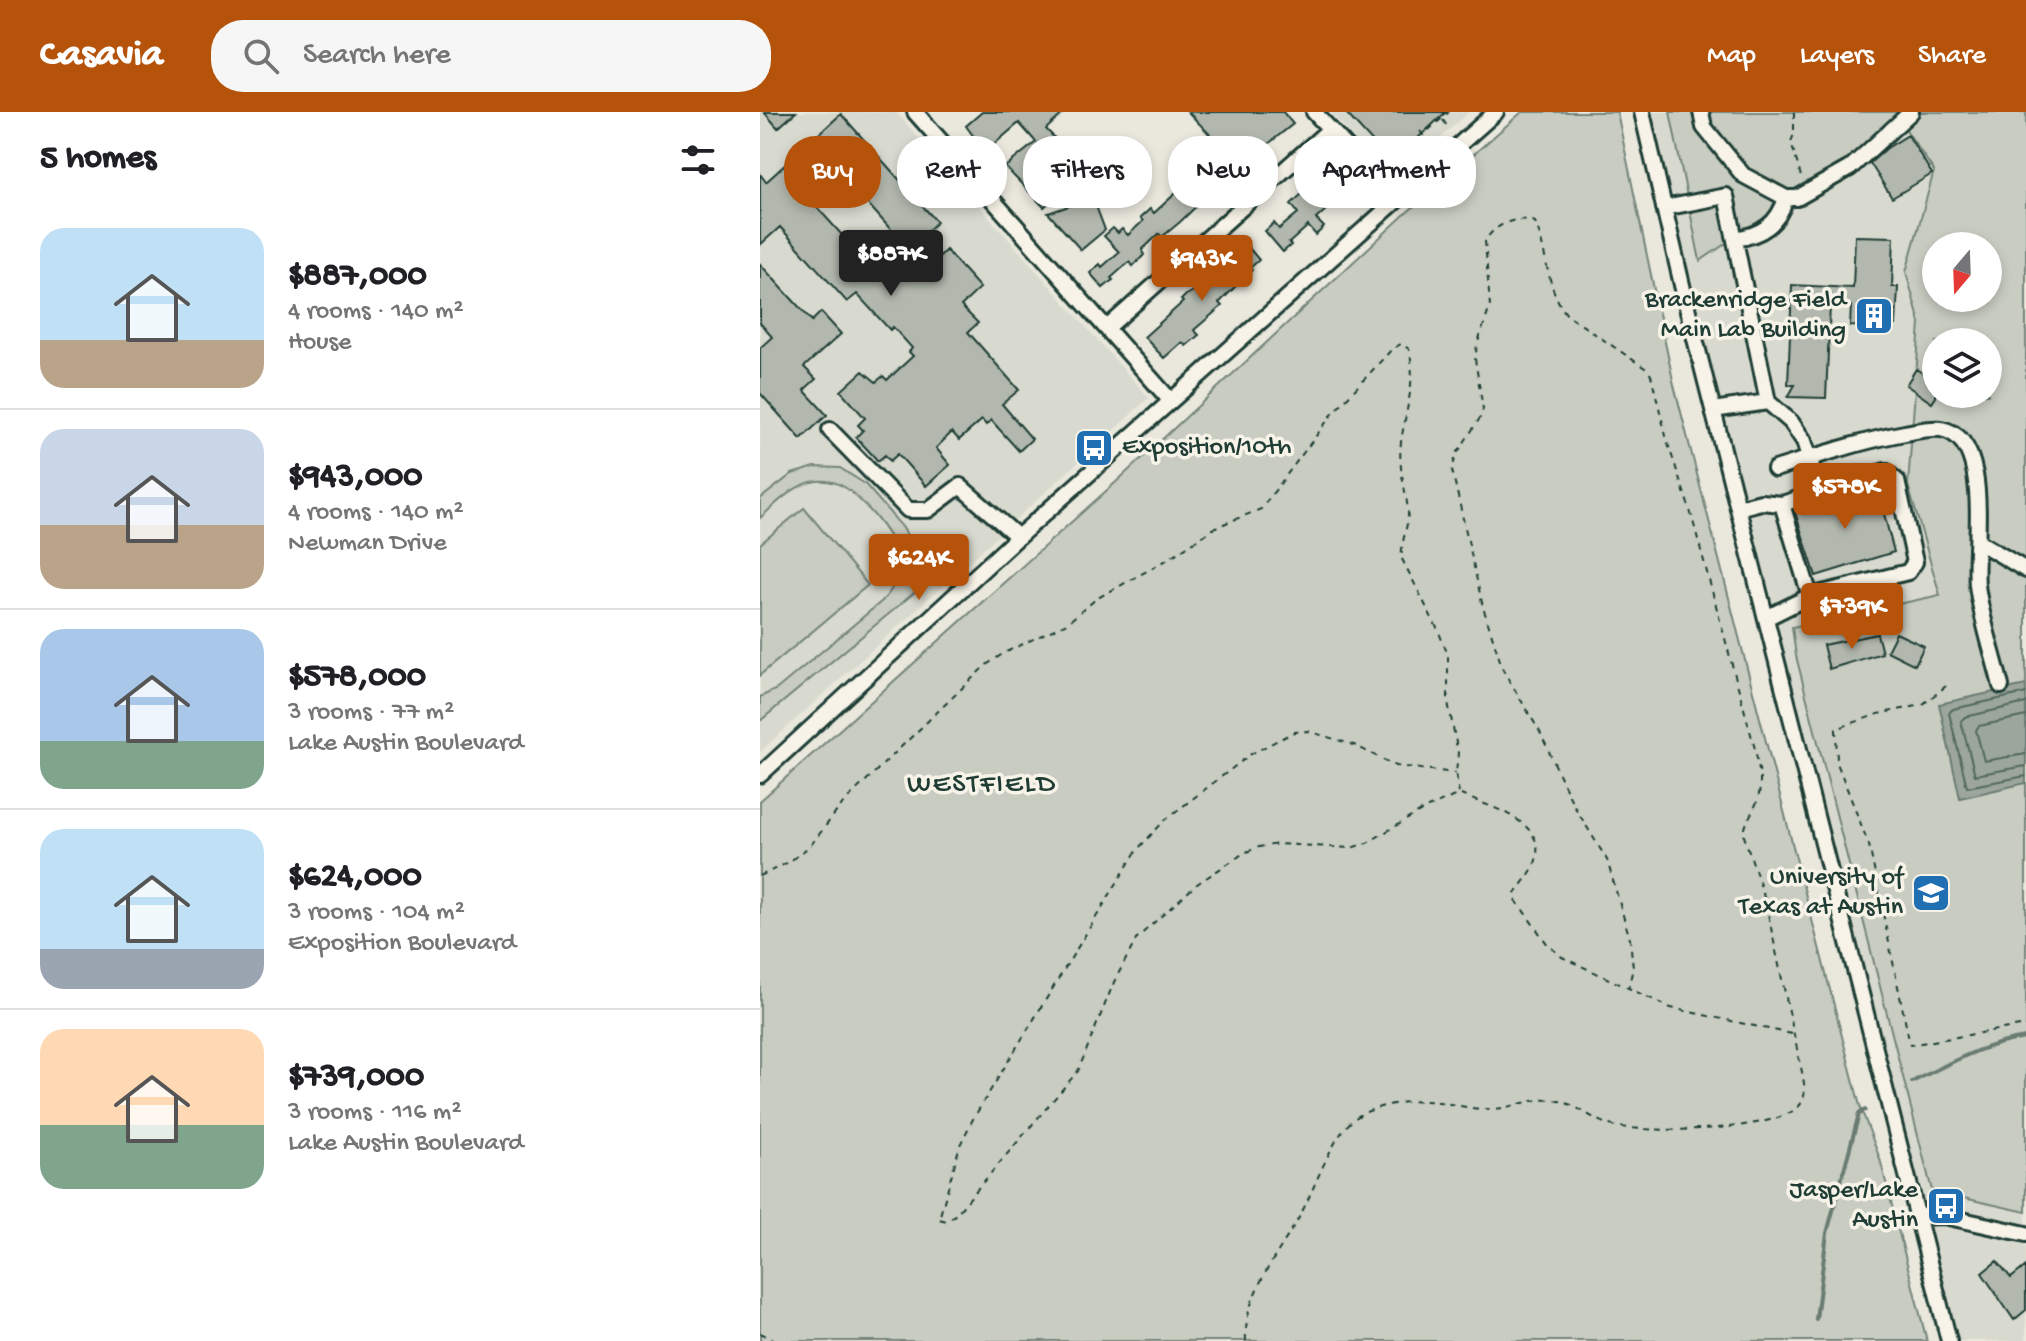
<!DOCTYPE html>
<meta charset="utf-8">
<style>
:root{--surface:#fff;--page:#f6f6f6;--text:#202124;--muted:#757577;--line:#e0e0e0;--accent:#b45309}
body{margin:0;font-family:"Gochi Hand",sans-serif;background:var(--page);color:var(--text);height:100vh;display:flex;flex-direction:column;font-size:30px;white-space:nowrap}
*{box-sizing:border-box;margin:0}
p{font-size:26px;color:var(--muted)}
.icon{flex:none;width:44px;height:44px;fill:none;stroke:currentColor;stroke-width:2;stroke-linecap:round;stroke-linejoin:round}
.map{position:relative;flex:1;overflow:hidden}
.sheet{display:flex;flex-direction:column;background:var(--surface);width:760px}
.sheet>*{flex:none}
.banner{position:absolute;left:24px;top:24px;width:760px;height:72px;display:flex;gap:16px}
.needle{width:52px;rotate:199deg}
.buttons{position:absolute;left:1162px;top:120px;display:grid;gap:16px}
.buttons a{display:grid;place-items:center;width:80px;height:80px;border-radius:50%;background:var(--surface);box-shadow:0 4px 12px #0003;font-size:40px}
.price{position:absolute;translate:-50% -68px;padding:0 18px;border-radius:8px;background:var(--accent);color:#fff;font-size:26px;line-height:52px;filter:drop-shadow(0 2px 4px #0008)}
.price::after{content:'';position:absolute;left:50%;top:48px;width:24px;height:18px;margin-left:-12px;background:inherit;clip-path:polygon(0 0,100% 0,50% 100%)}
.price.current{background:#222;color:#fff}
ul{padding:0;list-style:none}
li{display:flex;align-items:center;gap:24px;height:200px;padding:0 40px}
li+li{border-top:2px solid var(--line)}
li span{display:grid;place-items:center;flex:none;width:224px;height:160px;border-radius:24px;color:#555}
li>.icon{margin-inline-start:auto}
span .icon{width:96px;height:96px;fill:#fffc;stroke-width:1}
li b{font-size:34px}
h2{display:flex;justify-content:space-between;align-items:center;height:96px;padding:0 40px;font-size:34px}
.tag{padding:0 28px;border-radius:32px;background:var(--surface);box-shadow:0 4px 12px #0003;font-size:28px;line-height:72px}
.tag.current{background:var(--accent);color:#fff}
header{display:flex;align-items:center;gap:48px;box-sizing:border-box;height:112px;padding:0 40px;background:var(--accent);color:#fff}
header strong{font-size:38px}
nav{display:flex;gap:44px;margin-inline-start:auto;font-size:28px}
.search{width:560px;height:72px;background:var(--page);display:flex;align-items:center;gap:20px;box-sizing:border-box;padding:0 28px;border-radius:32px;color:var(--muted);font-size:30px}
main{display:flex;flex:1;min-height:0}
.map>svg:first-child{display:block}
.built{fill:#d9dacf;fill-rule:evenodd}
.green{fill:#c8ccc1;stroke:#74847a;stroke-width:2;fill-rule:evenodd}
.water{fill:#9ca69c;stroke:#6a7c72;stroke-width:2}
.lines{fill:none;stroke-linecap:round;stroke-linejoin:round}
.shore{stroke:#51675e;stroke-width:2}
.stream{stroke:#6a7c72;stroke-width:4}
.building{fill:#b2b8ae;stroke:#1f3d34;stroke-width:2;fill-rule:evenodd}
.minor-casing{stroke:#1f3d34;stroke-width:20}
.path{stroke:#1f3d34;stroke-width:2;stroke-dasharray:6 6;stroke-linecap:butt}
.minor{stroke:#f7f3e8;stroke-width:14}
.labels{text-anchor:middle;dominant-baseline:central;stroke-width:7;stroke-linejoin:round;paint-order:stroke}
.poi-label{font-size:26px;fill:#1f3d34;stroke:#f7f3e8;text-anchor:end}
.neighbourhood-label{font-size:28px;letter-spacing:2px;fill:#1f3d34;stroke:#f7f3e8}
</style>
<header>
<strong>Casavia</strong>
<div class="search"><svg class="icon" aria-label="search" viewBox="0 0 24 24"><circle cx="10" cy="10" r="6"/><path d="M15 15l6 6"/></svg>Search here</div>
<nav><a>Map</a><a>Layers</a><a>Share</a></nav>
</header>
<main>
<section class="sheet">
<h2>5 homes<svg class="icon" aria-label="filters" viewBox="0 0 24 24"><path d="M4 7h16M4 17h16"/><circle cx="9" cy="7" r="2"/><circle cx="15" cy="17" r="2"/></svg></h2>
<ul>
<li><span style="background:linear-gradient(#bfe0f5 70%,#b9a48a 0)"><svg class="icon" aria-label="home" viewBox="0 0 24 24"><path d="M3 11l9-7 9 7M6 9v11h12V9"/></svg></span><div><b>$887,000</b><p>4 rooms · 140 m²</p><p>House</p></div></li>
<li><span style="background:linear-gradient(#c9d6e8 60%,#b9a48a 0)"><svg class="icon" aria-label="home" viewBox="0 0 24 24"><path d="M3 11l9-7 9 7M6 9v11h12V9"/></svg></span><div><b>$943,000</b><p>4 rooms · 140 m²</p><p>Newman Drive</p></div></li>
<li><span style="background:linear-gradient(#a9c7e8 70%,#7fa58c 0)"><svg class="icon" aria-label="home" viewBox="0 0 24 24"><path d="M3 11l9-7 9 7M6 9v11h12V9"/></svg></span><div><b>$578,000</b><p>3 rooms · 77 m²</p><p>Lake Austin Boulevard</p></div></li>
<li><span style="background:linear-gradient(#bfe0f5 75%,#9aa5b1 0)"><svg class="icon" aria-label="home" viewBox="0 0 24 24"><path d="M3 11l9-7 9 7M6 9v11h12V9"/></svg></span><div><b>$624,000</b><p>3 rooms · 104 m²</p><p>Exposition Boulevard</p></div></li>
<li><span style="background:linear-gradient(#ffd9b3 60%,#7fa58c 0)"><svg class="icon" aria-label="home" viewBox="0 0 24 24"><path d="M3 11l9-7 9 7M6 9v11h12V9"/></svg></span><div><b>$739,000</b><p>3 rooms · 116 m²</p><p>Lake Austin Boulevard</p></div></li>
</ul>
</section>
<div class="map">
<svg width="1266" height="1229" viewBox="0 0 1266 1229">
<rect width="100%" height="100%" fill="#eae8dd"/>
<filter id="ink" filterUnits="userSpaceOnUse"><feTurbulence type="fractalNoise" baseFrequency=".0125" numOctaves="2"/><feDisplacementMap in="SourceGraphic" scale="16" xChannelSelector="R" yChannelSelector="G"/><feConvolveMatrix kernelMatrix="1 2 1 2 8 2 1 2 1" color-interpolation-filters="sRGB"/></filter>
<g filter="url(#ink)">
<!-- built -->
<path class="built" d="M0,0h136l253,286 -389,354z
M570,0h139l-76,69z
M882,0h384v1229h-77zM1176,134h52v52h-52zM1176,230h52v52h-52z"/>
<!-- green -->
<path class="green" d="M762,0h95l57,273 186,721 20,53 47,182h-1167v-540l355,-318 289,-268z
M910,0h356v1100l-94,-21 -136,-535 -4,-29 148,-32 -32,-110 12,-162 -14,-51 28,-101 -32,-47 -202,137zM1176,134h52v52h-52zM1176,230h52v52h-52z
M55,355l25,1 25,16 38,44 5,9 6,22 -2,15 10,-7 10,11 -172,143v-24l17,-8 105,-88c31,-32 15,-58 -9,-87 -16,-17 -30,-36 -56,-33 -23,3 -40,22 -57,37v-19l32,-25z
M44,396l64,77 -108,90v-131z"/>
<!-- water -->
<path class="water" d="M1266,573v98l-66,15 -21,-94z"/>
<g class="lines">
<!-- shore -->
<path class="shore" d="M1266,581l-73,16 -4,4 18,74 59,-11
M1266,591l-61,14 -4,4 14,54 51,-9
M1266,604l-47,10 -3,4 8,31 42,-7"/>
<!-- stream -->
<path class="stream" d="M1152,970c39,-19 70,-38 114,-44
M1056,1207l11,-86 32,-119 6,-4"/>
</g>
<!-- building -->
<path class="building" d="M4,0h32l-18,16z
M222,0h83l-19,17 21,22 -5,5 6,6 -12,11 9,10 -5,5 2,3 -18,16 -39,-40 31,-25 -17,-19 -34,29 -19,-26z
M428,0h95l10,12 -36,29 -12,-13 -16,15 10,10 -59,57 -18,15 -3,-3 -17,16 2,5 -11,11 -4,-4 -18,16 2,2 -10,8 -13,-15 10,-9 2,3 17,-15 -15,-16 9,-8 5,5 4,-4 6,6 15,-14 -3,-3 10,-9 4,4 46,-42 -3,-4 24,-21z
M585,0h101l-44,41 -3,-3 -11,9z
M81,2l96,108 -27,25 18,20 18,-17 34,38 -19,18 17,17 -10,9 51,58 -17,14 30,35 -13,12 -28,-31 -5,5 -4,-5 -23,20 -7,-8 -16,16 14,17 -24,21 -28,-32 -8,7 -5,-6 -7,6 -22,-24 7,-7 -5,-5 7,-7 -24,-27 22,-20 13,11 7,-6 4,4 26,-24 -4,-4 3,-4 -19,-21 -3,3 -33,-36 -10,8 -67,-75 -20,18v-71l6,8zM83,64l58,65 -29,27 -59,-65z
M1148,23l24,39 -40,24 -22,-35 17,-15z
M575,51l15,15 -28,24 6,6 -12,11 8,8 -8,8 -8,-9 -19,17 2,2 -8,7 -18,-21 9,-8 5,6 19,-16 -7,-9z
M333,86l12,32 -24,20 -33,-37z
M1095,124l39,1 -2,50h6l-2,38h-6v3l-40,-2 1,-20 -21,-1 -4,93 -38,-1 7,-12h-7l4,-100 61,3z
M484,130l15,18 -9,8 2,2 -33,33 3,3 -28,24 5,5 -13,11 -4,-4 -18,16 -20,-21 39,-35 -2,-2 5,-5 25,-14 -4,-5z
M0,152l52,57 9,-9 20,22 -37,33 12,12 -12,11 23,25 -26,24 -41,-46v-45l12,-11 -12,-14z
M1156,257l20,13v15l-4,6 -26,-18z
M1117,375l17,65 -78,24 -21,-64z
M1136,521l28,13 -9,19 -28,-14z
M1117,522l5,19 -53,16 -6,-24z
M1237,1149l14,17 15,-12v44l-12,10 -32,-47z"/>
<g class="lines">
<defs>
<path id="minor" d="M155,0l255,288
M554,0l82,88
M882,0l46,199 261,1030
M941,0l3,15 39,48 43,23h11l53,-30 61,-56
M904,96l62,-12 42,206 23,20 13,19 16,51
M975,127c27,-4 43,-15 51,-41
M347,216l223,-199
M953,298l55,-8
M70,318l78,80h20l32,-24 58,51
M1015,357c43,-13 85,-28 130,-36 11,-2 24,-5 36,-4 53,9 32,119 36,156 4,33 16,68 24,101
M1022,392l28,92
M978,396l23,-6 21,2 103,-33 12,10 18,81 -7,10 -98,24 -44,22
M1219,430l47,28
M0,663l258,-238 478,-425
M1158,1105l26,-1 82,18"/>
</defs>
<!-- minor casing -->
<use href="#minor" class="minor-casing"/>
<!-- path -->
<path class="path" d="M1034,0v22l-3,8 11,38
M683,8l6,9
M660,19l3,4 26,-23
M610,38l5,-5
M1186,574l-24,19 -44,9 -42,15 1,34 32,82 41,200 116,-20
M701,683c26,11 86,25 75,65 -3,12 -14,23 -21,33v6l33,46 14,12 109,51 121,26
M0,764l29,-14 22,-17 33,-43 141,-136 19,-13 63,-30 29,-24 69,-38 51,-34 45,-18 73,-97 58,-63 9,-5 8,5c8,30 -4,64 -8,93 -3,26 4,43 7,68 1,17 -8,32 -6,49l36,71 10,25v47l10,51 -2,20 3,21 -36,16 -56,33 -16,5 -73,-4 -19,3 -15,6 -47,31 -60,54 -23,44 -36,89 -122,143 -9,7 -8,-2 21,-74 13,-26 164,-269 28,-30 86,-66 43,-22 14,-1 46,14 42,21 60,7
M0,1221l15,8
M486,1229c-3,-44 30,-84 51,-120 18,-30 36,-94 65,-107 23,-11 53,-15 77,-12 18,3 36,8 55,7 22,-2 42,-13 65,-8 20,4 35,21 55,25 37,7 158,6 184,-19 10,-9 6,-24 4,-35l-37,-172 -21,-64c0,-16 13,-27 15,-42 3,-15 -1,-30 -4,-45l-65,-239 -22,-66 -17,-69 -6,-7 -78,-53c-22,-28 -19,-62 -32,-93 -18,-7 -40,2 -50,19l5,66 -13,38 -2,14 8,50 -3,9 -24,37 -4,15 31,137 20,63 37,62 33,72 34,56 23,79 3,29 -5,21"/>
<!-- minor -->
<use href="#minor" class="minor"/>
</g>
</g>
<!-- icons -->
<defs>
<symbol id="building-square" viewBox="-11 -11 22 22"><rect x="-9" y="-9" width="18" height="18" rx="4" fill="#1f6fb2" stroke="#f7f3e8"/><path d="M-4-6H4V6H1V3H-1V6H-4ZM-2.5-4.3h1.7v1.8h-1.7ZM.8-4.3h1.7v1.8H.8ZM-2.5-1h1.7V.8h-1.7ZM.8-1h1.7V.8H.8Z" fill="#fff"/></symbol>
<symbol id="bus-square" viewBox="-11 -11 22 22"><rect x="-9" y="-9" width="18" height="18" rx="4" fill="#1f6fb2" stroke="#f7f3e8"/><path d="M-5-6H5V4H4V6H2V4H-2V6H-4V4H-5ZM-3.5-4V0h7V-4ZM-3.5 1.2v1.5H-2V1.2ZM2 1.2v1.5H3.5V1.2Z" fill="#fff"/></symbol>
<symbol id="university-square" viewBox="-11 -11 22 22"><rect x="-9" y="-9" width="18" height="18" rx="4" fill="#1f6fb2" stroke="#f7f3e8"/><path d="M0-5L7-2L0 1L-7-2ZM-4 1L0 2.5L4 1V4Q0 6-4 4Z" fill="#fff"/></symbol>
</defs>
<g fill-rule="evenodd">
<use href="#building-square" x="1092" y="182" width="44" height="44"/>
<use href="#bus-square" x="312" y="314" width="44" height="44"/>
<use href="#university-square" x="1149" y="759" width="44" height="44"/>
<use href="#bus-square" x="1164" y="1072" width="44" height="44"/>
</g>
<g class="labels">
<!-- poi labels -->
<g class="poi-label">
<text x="1086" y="189">Brackenridge Field<tspan x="1086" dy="30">Main Lab Building</tspan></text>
<text x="362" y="336" text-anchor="start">Exposition/10th</text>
<text x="1143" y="766">University of<tspan x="1143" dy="30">Texas at Austin</tspan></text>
<text x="1158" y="1079">Jasper/Lake<tspan x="1158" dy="30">Austin</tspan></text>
</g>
<!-- neighbourhood labels -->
<g class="neighbourhood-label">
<text x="222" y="673">WESTFIELD</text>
</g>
</g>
</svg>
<div class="buttons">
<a><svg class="needle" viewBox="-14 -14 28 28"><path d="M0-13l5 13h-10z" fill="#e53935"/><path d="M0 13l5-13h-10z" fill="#757577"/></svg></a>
<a><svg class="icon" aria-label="layers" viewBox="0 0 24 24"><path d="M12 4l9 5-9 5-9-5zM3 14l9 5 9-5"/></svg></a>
</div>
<b class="price current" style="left:131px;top:186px">$887K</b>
<b class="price" style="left:442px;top:191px">$943K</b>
<b class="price" style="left:1085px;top:419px">$578K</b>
<b class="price" style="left:159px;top:490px">$624K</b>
<b class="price" style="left:1092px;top:539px">$739K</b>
<div class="banner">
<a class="tag current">Buy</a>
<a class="tag">Rent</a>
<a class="tag">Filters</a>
<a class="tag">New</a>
<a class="tag">Apartment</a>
</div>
</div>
</main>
